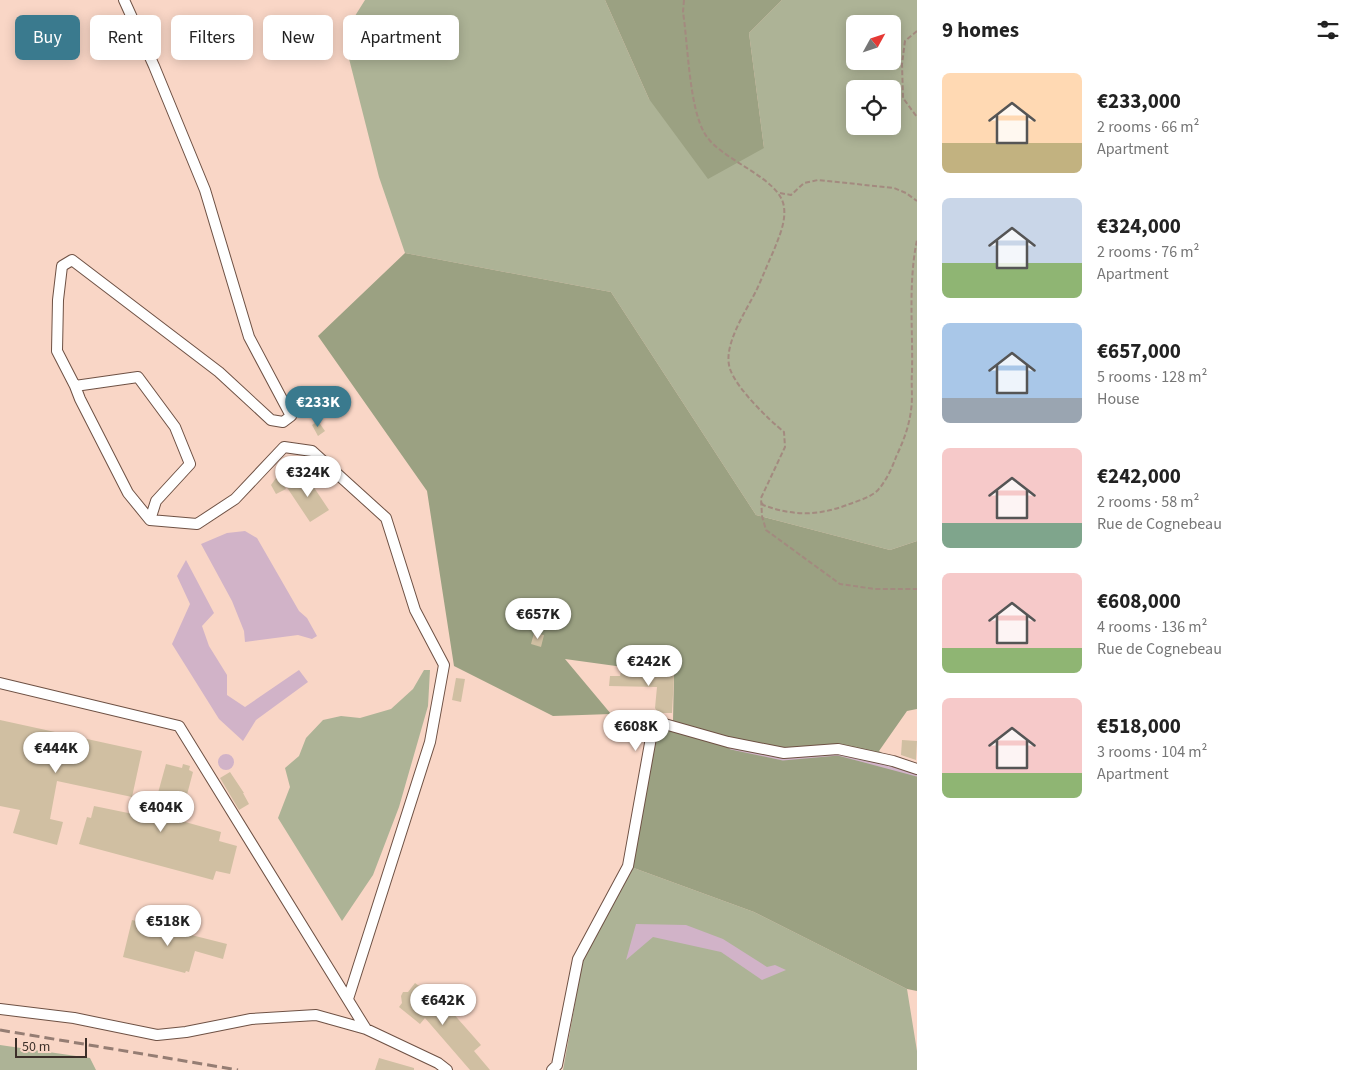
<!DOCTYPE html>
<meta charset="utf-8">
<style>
:root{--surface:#fff;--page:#f6f6f6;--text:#222;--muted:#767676;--accent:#3a7a8e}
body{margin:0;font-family:"Source Sans 3",sans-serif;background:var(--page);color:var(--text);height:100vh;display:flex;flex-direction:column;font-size:19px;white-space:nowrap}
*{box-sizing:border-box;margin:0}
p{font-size:16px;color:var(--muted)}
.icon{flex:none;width:28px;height:28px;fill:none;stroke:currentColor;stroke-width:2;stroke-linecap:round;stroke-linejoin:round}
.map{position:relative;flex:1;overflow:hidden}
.sheet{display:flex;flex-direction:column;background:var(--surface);width:450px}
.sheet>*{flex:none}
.guide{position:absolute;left:15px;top:15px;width:475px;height:45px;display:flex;gap:10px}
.needle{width:32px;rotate:50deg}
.controls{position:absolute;left:846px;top:15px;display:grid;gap:10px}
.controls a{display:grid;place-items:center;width:55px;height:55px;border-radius:8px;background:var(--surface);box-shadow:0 2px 12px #0003;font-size:25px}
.scale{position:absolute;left:15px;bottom:12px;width:72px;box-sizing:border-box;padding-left:5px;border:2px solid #3c2f29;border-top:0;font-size:14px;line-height:18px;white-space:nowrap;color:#3c2f29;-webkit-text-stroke:4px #f9d6c6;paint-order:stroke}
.price{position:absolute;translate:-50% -42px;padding:0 11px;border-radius:18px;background:#fff;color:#222;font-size:16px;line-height:32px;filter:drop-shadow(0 1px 2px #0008)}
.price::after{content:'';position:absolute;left:50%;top:30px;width:15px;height:11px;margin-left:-8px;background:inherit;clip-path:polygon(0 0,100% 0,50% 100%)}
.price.active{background:var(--accent);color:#fff}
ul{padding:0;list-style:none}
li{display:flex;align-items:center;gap:15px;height:125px;padding:0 25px}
li span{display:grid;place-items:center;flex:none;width:140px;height:100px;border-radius:8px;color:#555}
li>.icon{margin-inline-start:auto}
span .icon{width:60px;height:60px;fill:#fffc;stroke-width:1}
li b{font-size:21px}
h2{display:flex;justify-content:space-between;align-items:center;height:60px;padding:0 25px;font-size:21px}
.tag{padding:0 18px;border-radius:8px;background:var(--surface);box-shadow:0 2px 12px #0003;font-size:18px;line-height:45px}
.tag.active{background:var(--accent);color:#fff}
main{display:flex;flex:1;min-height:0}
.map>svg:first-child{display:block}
.green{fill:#adb396;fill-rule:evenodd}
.forest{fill:#9ba182}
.water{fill:#d1b3c8}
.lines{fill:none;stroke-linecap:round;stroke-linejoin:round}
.stream{stroke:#d1b3c8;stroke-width:3}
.building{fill:#d0bfa2}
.minor-casing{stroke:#6e5144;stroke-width:12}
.path{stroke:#a38a7f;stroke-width:2;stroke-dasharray:5 2.5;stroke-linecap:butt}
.minor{stroke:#fff;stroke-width:10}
.rail{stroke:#957d73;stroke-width:3;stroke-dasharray:10 5;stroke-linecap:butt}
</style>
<main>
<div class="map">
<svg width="917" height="1070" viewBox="0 0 917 1070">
<rect width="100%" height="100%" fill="#f9d6c6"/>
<!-- green -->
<path class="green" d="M365,0h240l44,99 115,49 -15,-115 33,-33h135v541l-27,9 -134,-35 -145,-223 -206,-39 -26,-76 -36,-142zM855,24h37v37h-37zM855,89h37v37h-37z
M424,670h6l-2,36 -29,101 -26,68 -31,46 -64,-103 12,-31 -5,-19 14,-12 7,-18 17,-18 18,-4 19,2 31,-9 22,-20z
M631,867l123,45 153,77 10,62v19h-354l20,-111z
M0,1045l90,13 6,12h-96z"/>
<!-- forest -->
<path class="forest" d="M605,0h177l-33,33 15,115 -56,31 -59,-80z
M405,253l206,39 145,223 134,35 27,-9v168l-10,2 -28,40 38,25v215l-10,-2 -153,-77 -123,-45 25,-134 17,-12 1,-47 -109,-15 46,55 -58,2 -99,-50 -27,-175 -109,-155z"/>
<!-- water -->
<path class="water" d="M245,531l12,7 42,73 8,7 10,18 -5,3 -14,-4 -53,7 -1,-11 -12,-30 -31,-57 26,-11z
M186,560l28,53 -12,13 7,20 18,29v20l18,12 54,-37 9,12 -52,38 -13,21 -24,-22 -47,-75 18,-40 -13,-28z
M218 762a8 8 0 1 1 16 0a8 8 0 1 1-16 0Z
M636,924l50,1 37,14 44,28 8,-2 11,5 -24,10 -41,-28 -68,-15 -27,23z"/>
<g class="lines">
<!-- stream -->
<path class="stream" d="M731,748l52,11 55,-5 79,21"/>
</g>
<!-- building -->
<path class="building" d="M318,421l7,10 -7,5 -6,-11z
M305,474l24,36 -19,12 -24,-36z
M276,478l7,5 3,6 -10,5 -5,-9z
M534,633l10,2 -3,12 -10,-3z
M621,671h17v2h7v2l29,1 -2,37h-14l-3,-5 2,-21 -48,-1 1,-10h10z
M456,678l9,1 -4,23 -9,-2z
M0,720l142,31 -10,46 -75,-16 -7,38 13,3 -6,23 -44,-12 7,-23 -20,-4z
M902,740l15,1 -1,19 -15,-5z
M166,764l16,4 1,-4 7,2 -1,4 4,2 -9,34 -9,-2 -4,14 50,14 -2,9 18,5 -7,28 -14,-3 -3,9 -134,-36 8,-27 4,1 3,-12 44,9 1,-7 14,3z
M230,772l14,21h-1l6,11 -10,6 -19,-32z
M132,920l95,24 -4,15 -28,-8 -6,21 -3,-1 -1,2 -62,-16z
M415,983l23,17 -7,9 12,8 8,-6 30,34 -7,6 16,19h-20l-45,-52 -5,6 -21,-17 3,-4 -1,-7 2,-4h5z
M379,1058l35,10v2h-39z"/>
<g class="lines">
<defs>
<path id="minor" d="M124,0l30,66 51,124 44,147 42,79 -8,6 -12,-2 -52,-48 -147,-112 -10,6 -4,34 -1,51 18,35 63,-9 37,50 15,37 -34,37 -6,19 47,4 38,-25 49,-52 28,4 74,67 29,92 29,55 -14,77 -82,257
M75,386l5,13 48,94 22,27
M0,683l179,43 187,303
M0,1009l74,9 83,17 29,-3 65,-13 65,-4 50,14 72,34 9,7
M552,1070l5,-5 21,-106 50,-93 26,-145 74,21 56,11 54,-4 55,12 24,8"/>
</defs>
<!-- minor casing -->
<use href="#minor" class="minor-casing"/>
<!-- path -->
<path class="path" d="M684,0l-1,12c5,32 6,96 22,122 16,27 75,43 79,73 2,15 -5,30 -10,43 -6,13 -11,26 -17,39 -10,21 -35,56 -27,80 7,20 38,50 54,63l1,15 -24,51 1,18 4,14 74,54 35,5h42
M917,31l-12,10 -3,23 1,34 14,19
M780,193l11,2 13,-12 14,-3 76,8 12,5 11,8
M762,503l1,2c30,11 54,11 84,0 10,-4 23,-7 31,-15 8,-9 14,-22 18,-33 7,-15 13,-30 15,-47 2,-12 0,-25 1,-38 1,-44 -4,-89 5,-132"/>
<!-- minor -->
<use href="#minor" class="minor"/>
<!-- rail -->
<path class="rail" d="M0,1030l238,40"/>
</g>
</svg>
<div class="controls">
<a><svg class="needle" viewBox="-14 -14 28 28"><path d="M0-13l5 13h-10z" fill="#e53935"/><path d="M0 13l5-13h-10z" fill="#767676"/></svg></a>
<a><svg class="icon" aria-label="locate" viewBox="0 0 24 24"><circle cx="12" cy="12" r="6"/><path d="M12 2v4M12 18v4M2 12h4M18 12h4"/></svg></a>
</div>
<div class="scale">50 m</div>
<b class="price active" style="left:318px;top:428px">€233K</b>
<b class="price" style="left:308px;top:498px">€324K</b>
<b class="price" style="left:538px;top:640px">€657K</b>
<b class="price" style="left:649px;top:687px">€242K</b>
<b class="price" style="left:636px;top:752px">€608K</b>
<b class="price" style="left:56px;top:774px">€444K</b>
<b class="price" style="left:161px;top:833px">€404K</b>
<b class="price" style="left:168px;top:947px">€518K</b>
<b class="price" style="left:443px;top:1026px">€642K</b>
<div class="guide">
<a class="tag active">Buy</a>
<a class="tag">Rent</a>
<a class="tag">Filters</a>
<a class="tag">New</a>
<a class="tag">Apartment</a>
</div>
</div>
<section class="sheet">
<h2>9 homes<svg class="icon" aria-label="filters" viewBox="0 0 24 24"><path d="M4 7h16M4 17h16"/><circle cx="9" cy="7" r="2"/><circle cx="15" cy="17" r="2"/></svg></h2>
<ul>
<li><span style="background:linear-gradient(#ffd9b3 70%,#c2b280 0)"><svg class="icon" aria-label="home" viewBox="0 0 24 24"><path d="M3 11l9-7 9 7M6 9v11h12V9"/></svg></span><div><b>€233,000</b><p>2 rooms · 66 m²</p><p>Apartment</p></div></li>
<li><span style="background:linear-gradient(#c9d6e8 65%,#8fb573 0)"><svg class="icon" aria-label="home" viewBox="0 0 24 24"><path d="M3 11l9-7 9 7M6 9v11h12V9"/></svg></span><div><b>€324,000</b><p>2 rooms · 76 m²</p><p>Apartment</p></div></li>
<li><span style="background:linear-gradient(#a9c7e8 75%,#9aa5b1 0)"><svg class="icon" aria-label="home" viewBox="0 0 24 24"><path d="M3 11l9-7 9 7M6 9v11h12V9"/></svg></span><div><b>€657,000</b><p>5 rooms · 128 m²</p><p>House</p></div></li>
<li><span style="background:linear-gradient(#f6c9c9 75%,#7fa58c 0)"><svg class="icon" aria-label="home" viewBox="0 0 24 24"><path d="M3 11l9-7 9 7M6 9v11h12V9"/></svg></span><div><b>€242,000</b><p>2 rooms · 58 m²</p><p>Rue de Cognebeau</p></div></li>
<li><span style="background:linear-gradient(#f6c9c9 75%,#8fb573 0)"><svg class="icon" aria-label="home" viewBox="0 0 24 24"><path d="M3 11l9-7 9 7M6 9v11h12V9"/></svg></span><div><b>€608,000</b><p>4 rooms · 136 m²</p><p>Rue de Cognebeau</p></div></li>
<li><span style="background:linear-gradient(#f6c9c9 75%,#8fb573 0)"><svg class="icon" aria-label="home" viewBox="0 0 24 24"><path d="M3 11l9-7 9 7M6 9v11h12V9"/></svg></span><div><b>€518,000</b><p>3 rooms · 104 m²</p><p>Apartment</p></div></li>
</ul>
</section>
</main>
